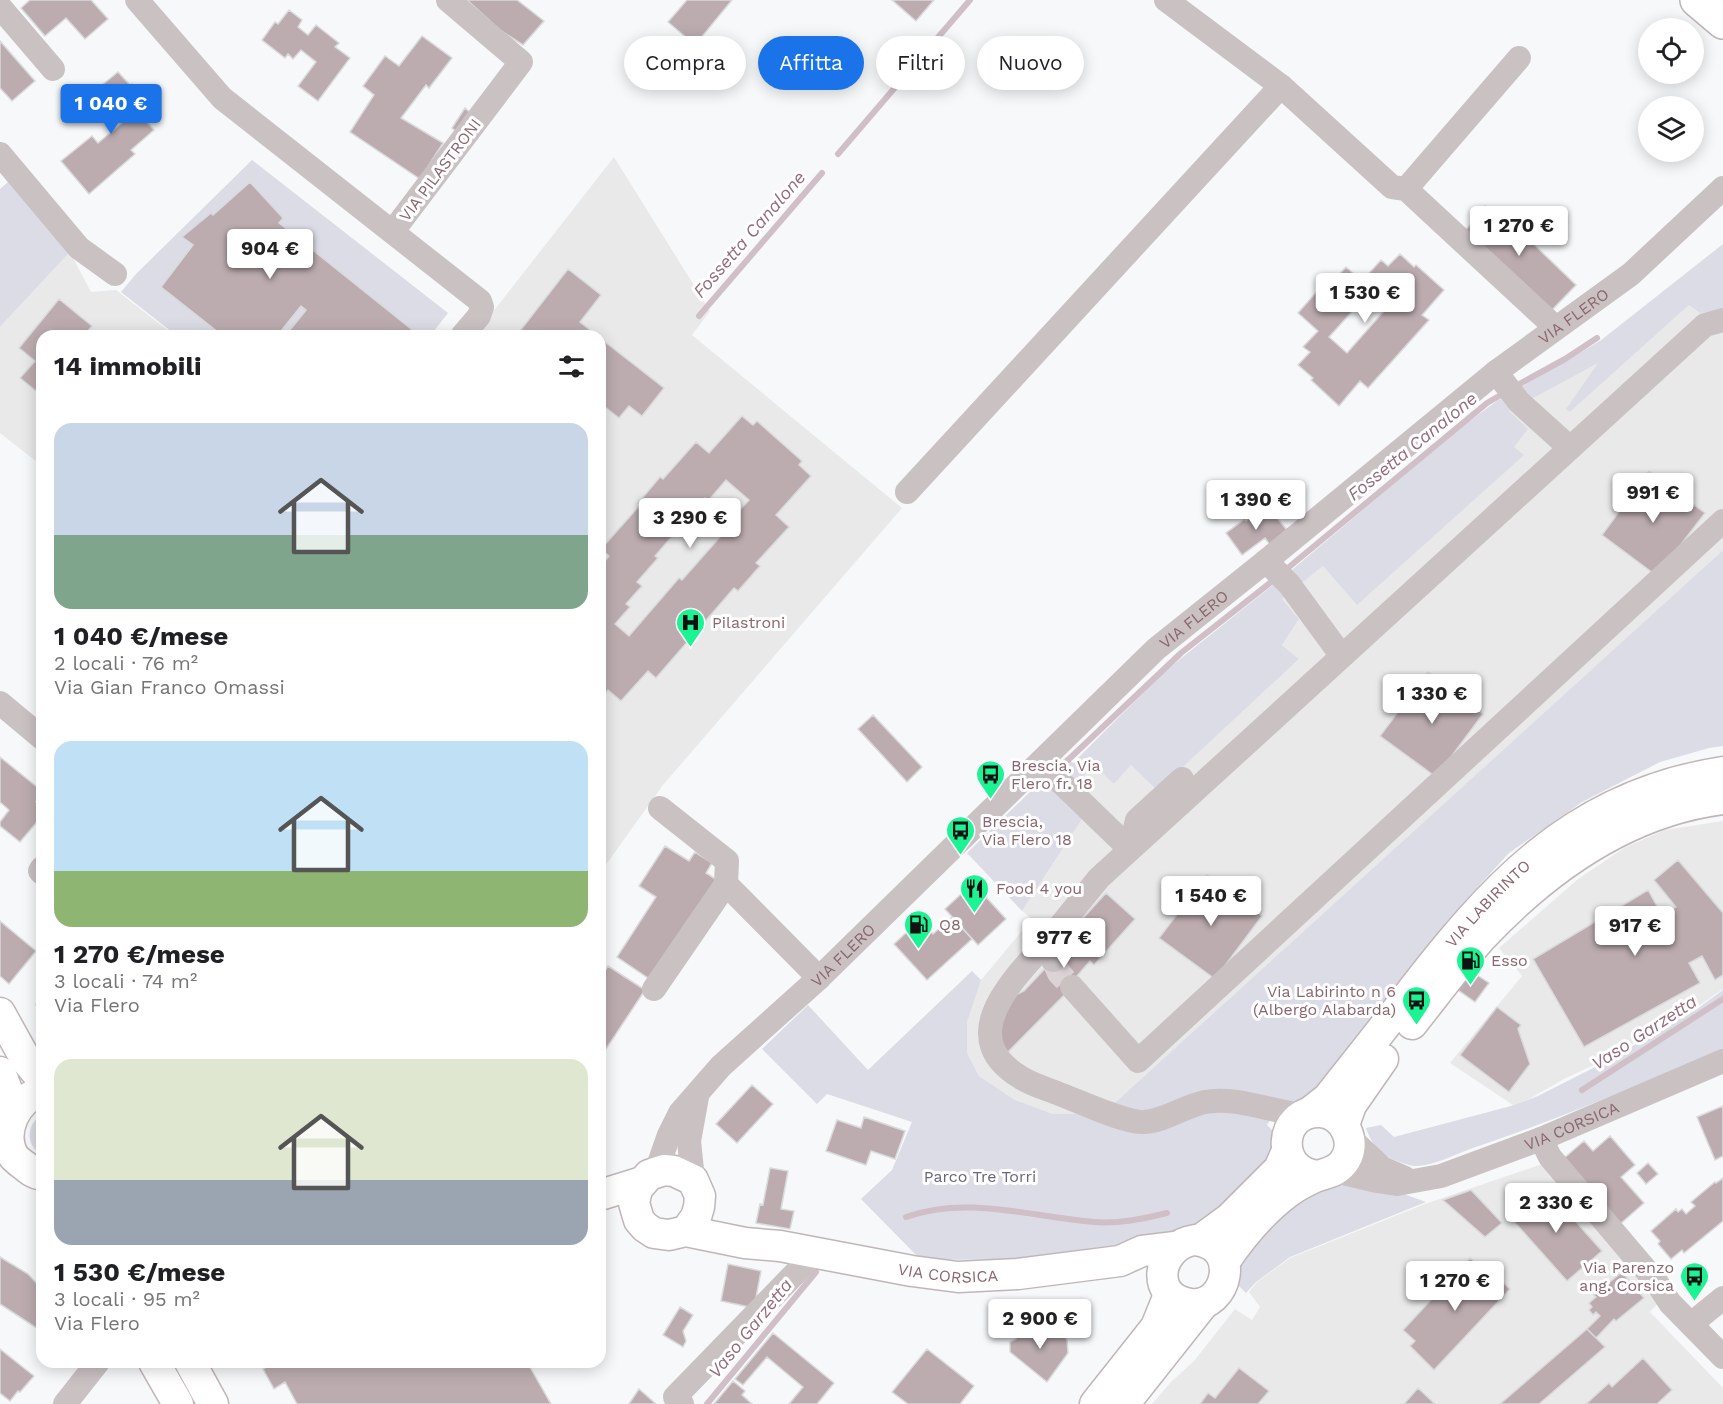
<!DOCTYPE html>
<html lang="it">
<meta charset="utf-8">
<style>
:root{--surface:#fff;--page:#f2f2f2;--text:#202124;--muted:#757577;--accent:#1a73e8}
body{margin:0;font-family:"Work Sans",sans-serif;background:var(--page);color:var(--text);height:100vh;display:flex;flex-direction:column;font-size:22px;white-space:nowrap}
*{box-sizing:border-box;margin:0}
p{font-size:20px;color:var(--muted)}
.icon{flex:none;width:33px;height:33px;fill:none;stroke:currentColor;stroke-width:2;stroke-linecap:round;stroke-linejoin:round}
.map{position:relative;flex:1;overflow:hidden}
.sheet{position:absolute;left:36px;top:330px;width:570px;height:1038px;display:flex;flex-direction:column;background:var(--surface);border-radius:18px;box-shadow:0 3px 15px #0003}
.sheet>*{flex:none}
.guide{position:absolute;left:624px;top:36px;width:570px;height:54px;display:flex;gap:12px}
.buttons{position:absolute;left:1638px;top:18px;display:grid;gap:12px}
.buttons a{display:grid;place-items:center;width:66px;height:66px;border-radius:50%;background:var(--surface);box-shadow:0 3px 15px #0003;font-size:30px}
.price{position:absolute;translate:-50% -51px;padding:0 14px;border-radius:6px;background:#fff;color:#222;font-size:20px;line-height:39px;filter:drop-shadow(0 2px 3px #0008)}
.price::after{content:'';position:absolute;left:50%;top:36px;width:18px;height:14px;margin-left:-9px;background:inherit;clip-path:polygon(0 0,100% 0,50% 100%)}
.price.active{background:var(--accent);color:#fff}
ul{padding:0;list-style:none}
li{display:grid;align-content:center;gap:12px;height:318px;padding:0 18px}
li span{display:grid;place-items:center;height:186px;border-radius:18px;color:#555}
li>.icon{margin-inline-start:auto}
span .icon{width:108px;height:108px;fill:#fffc;stroke-width:1}
li b{font-size:26px}
h2{display:flex;justify-content:space-between;align-items:center;height:72px;padding:0 18px;font-size:26px}
.pill{padding:0 21px;border-radius:27px;background:var(--surface);box-shadow:0 3px 15px #0003;font-size:21px;line-height:54px}
.pill.active{background:var(--accent);color:#fff}
.map>svg:first-child{display:block}
.built{fill:#e9e9ea}
.green{fill:#dbdce5}
.lines{fill:none;stroke-linecap:round;stroke-linejoin:round}
.stream{stroke:#d0bfc6;stroke-width:6}
.building{fill:#bcacb0;stroke:#d8dadb;stroke-width:1.5;fill-rule:evenodd}
.minor-tunnel{stroke:#dbd3d6;stroke-width:24;stroke-dasharray:24 12;stroke-linecap:butt}
.major-casing{stroke:#c0b6b8;stroke-width:33}
.highway-casing{stroke:#beb6b8;stroke-width:36}
.minor{stroke:#cac1c3;stroke-width:24}
.major{stroke:#fff;stroke-width:30}
.highway{stroke:#fff;stroke-width:33}
.labels{text-anchor:middle;dominant-baseline:central;stroke-width:6;stroke-linejoin:round;paint-order:stroke}
.street-label{font-size:16px;fill:#8a656d;stroke:#fff}
.poi-label{font-size:16px;fill:#8a656d;stroke:#fff;text-anchor:start}
.park-label{font-size:16px;fill:#686580;stroke:#fff}
.water-label{font-size:18px;font-style:italic;fill:#946b7b;stroke:#fff}
</style>
<div class="map">
<svg width="1723" height="1404" viewBox="0 0 1723 1404">
<rect width="100%" height="100%" fill="#f6f8f9"/>
<!-- built -->
<path class="built" d="M614,157l96,154 -18,24 210,173 -239,277 -63,88v-537h-126z
M70,252l21,40 25,-2 59,46h-133v130l-42,-33v-106z
M1689,305l34,4v241l-606,552 -34,12h-30l-38,-14 -36,-24 -12,-23v-31l6,-24 8,-18 51,-61 -10,-8 60,-92 -21,-20 33,-35 20,20 17,-19 25,26 143,-132 -17,-14 17,-26 -17,-20 41,-33 34,38 166,-149 -10,-8 -4,-36 90,-49 -32,46 3,4z
M1723,821v168l-30,21 -97,54 -32,15 -35,20 -16,6 -63,-42 72,-87 -23,-28 79,-69 46,-31 41,-18z
M1551,1161l115,134 -16,17 73,76v16h-571l19,-22 23,-21 41,-52 17,11 8,-13 -11,-15 8,-10 33,-24 135,-54z"/>
<!-- green -->
<path class="green" d="M252,160l196,153 -18,23h-253l-56,-44 15,-18z
M8,182l62,70 -70,75v-138z
M1723,244v65l-23,4 -11,-8 -119,107 -4,-3 32,-46 -89,48 19,18 -14,18 10,8 -167,150 -34,-39 -41,33 17,20 -17,26 17,14 -142,132 -26,-26 -17,19 -20,-19 -33,34 21,20 -60,92 -55,-58 99,-96 7,6 91,-91 129,-103 168,-142 36,-26 103,-60z
M1723,550v196l-14,2 -49,14 -78,40 -73,51 -63,69 -55,74 -86,106 -26,3 -12,20 11,11v15l-60,64 -31,15 -69,17 -83,12 -114,1 -60,-61 31,-29 20,-48 -85,-28 -10,10 -55,-55 46,-44 60,65 104,-99 9,9 -14,42v31l12,23 36,24 38,14h30l33,-12z
M1723,990v59c-82,35 -164,70 -250,99 -18,6 -40,19 -60,18 -5,-1 -10,-3 -13,-4 -19,-6 -27,-15 -34,-34l15,-3 13,12 117,-31 27,-10 63,-32 96,-55z
M42,1114v41c-17,-10 -16,-30 0,-41z
M1335,1182l46,4 45,16 -136,55 -34,25 -10,11 -10,-10 3,-25 50,-55z"/>
<g class="lines">
<!-- stream -->
<path class="stream" d="M838,154l132,-154
M699,316l123,-143
M1514,387l51,-28 32,-21
M1283,572l204,-169 19,-11
M1068,760l113,-107 94,-74
M1582,1090l141,-91
M906,1217c62,-22 124,0 188,5 25,2 48,-3 73,-9
M707,1404l109,-132"/>
</g>
<!-- building -->
<path class="building" d="M30,0h61l17,19 -23,20 -19,-21 -21,18 -24,-28z
M467,0h50l27,21 -21,24 -23,-15z
M687,0h45l-37,45 -27,-23z
M892,0h42l-18,21z
M289,10l13,10 -4,7 10,8 8,-10 23,18 -4,4 15,11 -32,43 -20,-15 18,-24 -15,-12 -8,9 -5,-5 -3,4 -23,-18 13,-18 3,2z
M422,36l30,22 -23,30 -3,-3 -25,33 42,25 -23,36 -70,-47 24,-37 -11,-9 22,-30 14,10z
M0,41l35,40 -23,20 -12,-13z
M118,72l12,13 2,-1 19,22 -10,9 13,15 -23,20 4,4 -46,40 -28,-33 31,-25 6,7 24,-20 -13,-15 -4,4 -15,-17z
M465,108l9,8 -15,18 -7,-6z
M250,182l33,36 -4,5 141,113h-135l21,-26 -5,-4 -24,30h-54l-62,-49 32,-42 -11,-8 29,-24 2,2z
M1485,206l7,5 3,-4 81,78 -25,26 -88,-77z
M1400,254l14,13 2,-2 28,25 -22,25 7,5 -61,68 -8,-7 -21,25 -28,-26 2,-2 -15,-13 12,-13 -7,-5 15,-16 -20,-18 22,-25 4,3 22,-24 16,14 19,-21 7,6zM1375,286l17,16 -45,51 -18,-16z
M568,269l33,26 -21,27 18,14h-82z
M59,299l33,27 -8,10h-42v60l-22,-18 15,-17 -16,-13z
M600,338l64,50 -22,28 -13,-10 -10,12 -19,-15z
M742,416l11,9 4,-4 45,40 -3,4 12,11 -35,39 13,12 -33,36 4,3 -22,25 -4,-3 -78,90 -8,-7 -27,30 -13,-11 -4,5 -4,-4v-124l9,-11 -8,-7 39,-44 -2,-2 22,-26 3,2 33,-37 13,11zM726,480l23,20 -24,26 3,2 -46,52 -3,-2 -50,58 -14,-12 15,-17 -4,-3 16,-18 -5,-4 21,-24 -3,-2 50,-58 3,3z
M1649,471l56,42 -48,63 -55,-41z
M1263,506l7,8 2,-2 15,18 -17,15 -5,-7 -23,17 -16,-22 19,-14 1,2z
M1428,672l55,42 -47,63 -56,-41z
M873,715l49,52 -15,15 -49,-53z
M0,757l42,34v3l-6,8 6,6v8l-22,26 -20,-16v-4l9,-12 -9,-8z
M665,846l24,15 6,-9 17,11 -6,10 11,7 -66,100 -34,-23 39,-60 -17,-11z
M1678,860l45,53v62l-8,5 -13,-24 -13,7 11,20 -116,64 -51,-88 115,-69 14,25 14,-8 -22,-27z
M1207,875l55,41 -47,63 -56,-41z
M973,883l33,36 -28,26 -33,-36z
M1106,893l29,26 -41,46 -4,-4 -13,15 3,3 -76,77 -6,-33 16,-27 10,-5 29,-31 -2,-7z
M952,917l20,22 -45,41 -33,-36 26,-24 13,14z
M0,921l36,30 -27,33 -9,-8z
M608,966l37,24 -45,68v-80z
M1471,971l18,12 -14,19 -17,-12z
M42,983v24l-6,-2z
M1497,1007l24,18 -3,4 12,35 -21,28 -49,-37z
M752,1085l21,19 -36,39 -21,-19z
M1723,1106v50l-8,4 -18,-43z
M864,1117l41,14 -10,28 -24,-8 -5,14 -40,-14 11,-31 24,8z
M1610,1136l25,29 -14,12 23,26 -25,22 -56,-66 21,-18 9,10z
M1648,1163l10,11 -12,10 -9,-11z
M770,1168l18,3 -7,38 13,2 -4,18 -34,-6 4,-19 3,1z
M1723,1178v43l-39,32 -2,-3 -11,9 -13,-15 2,-3 -9,-10 25,-22 2,3 4,-3 4,5 9,-8 -4,-4 24,-20 1,1z
M1544,1186l58,65 -35,30 -57,-64z
M1471,1190l31,33 -17,14 -42,-37z
M0,1257l28,17 14,15v34l-4,6 -38,-25z
M1470,1258l12,11 3,-3 25,23 -76,81 -24,-24 5,-5 -12,-11z
M728,1264l33,7 -7,37 -33,-7z
M1622,1272l22,26 -28,23 -2,-2 -18,19 -9,-9 13,-13 -4,-4 -3,3 -4,-5 3,-3 -3,-4 7,-6 -2,-2z
M680,1307l13,8 -10,16 3,10 -3,6 -20,-12z
M1016,1327l36,1 11,6 4,6 1,13 -21,29 -37,-30v-10l6,-3z
M1587,1329l18,18 -66,57h-39z
M773,1333l61,50 -17,21h-28l14,-17 -36,-30 -24,28 -8,-6z
M0,1349l34,27 -14,16 -2,-1 -8,10 -10,-8z
M927,1349l47,37 -14,18h-52l-16,-12z
M1643,1358l29,32 -15,14h-71l23,-21 3,4z
M527,1362l24,42h-254l-12,-22 -11,7 -11,-20 11,-7z
M1239,1368l30,23 -11,13h-58l8,-11 7,5z
M733,1381l12,10 -3,4 10,9h-38z
M1418,1388l17,16h-31z
M639,1389l17,15h-27z"/>
<g class="lines">
<!-- minor-tunnel -->
<path class="minor-tunnel" d="M1053,960l6,13 13,14"/>
<defs>
<g id="major">
<path d="M0,1013l26,47 16,19"/>
<path d="M1412,1024c23,-29 45,-59 69,-86 65,-69 146,-127 242,-139"/>
<path d="M0,1072l10,26 10,6"/>
<path d="M42,1092c-27,6 -42,41 -28,65 3,3 8,7 11,9 6,5 10,8 17,9"/>
<path id="s3" d="M1309,1113l19,-15c25,-32 51,-64 76,-97 87,-114 169,-206 319,-229"/>
<path d="M1344,1125l7,-20 32,-46"/>
<path d="M600,1195l42,-13"/>
<path id="s4" d="M686,1231l10,-14 3,-10 1,-11 -7,-16 -19,-9 -10,-1 -15,5 -12,14 -3,14 5,17 6,7 9,6 15,2 17,-4 59,12 35,3 132,25 46,6 60,-3 102,-13 22,-10 33,-4"/>
<path d="M1195,1240c48,5 32,69 -4,64 -43,-6 -34,-59 4,-64z"/>
<path d="M1200,1240l30,-22 49,-49 8,-18"/>
<path d="M1225,1261c17,-25 38,-50 62,-68 8,-6 19,-12 28,-16 10,-4 20,-4 28,-14 16,-19 1,-50 -23,-51 -42,-2 -46,60 -2,64"/>
<path d="M154,1362l24,42"/>
<path d="M190,1362l23,42"/>
<path d="M1095,1404l61,-77 13,-32"/>
<path d="M1124,1404l80,-101"/>
</g>
<path id="highway" d="M1697,0l26,22"/>
</defs>
<!-- major casing -->
<use href="#major" class="major-casing"/>
<!-- highway casing -->
<use href="#highway" class="highway-casing"/>
<!-- minor -->
<g class="minor">
<path d="M137,0l85,98 258,203 2,6 -3,9 -17,20"/>
<path d="M1166,0l115,86"/>
<path d="M0,7l53,62"/>
<path d="M0,154l79,94 36,26"/>
<path d="M1406,189l113,-131"/>
<path d="M393,231l128,-169 -73,-62"/>
<path d="M1496,372l23,30 51,46"/>
<path d="M907,492l374,-406 111,101 14,2 149,138"/>
<path d="M1266,561l23,23 52,71"/>
<path d="M0,703l42,35"/>
<path d="M1041,763l89,86"/>
<path d="M660,808l67,53 -1,23 93,94"/>
<path d="M1130,849l7,-29 45,-41"/>
<path d="M42,868l-2,3 2,2"/>
<path d="M1052,936c-34,39 -101,99 -32,141 12,8 28,12 42,18 19,7 63,28 82,27 21,-1 41,-16 61,-20 32,-6 67,10 99,13"/>
<path d="M1053,960l-4,-7 3,-17 47,-58 606,-553 18,-5"/>
<path d="M1072,987l66,74 585,-540"/>
<path d="M654,989l72,-105"/>
<path d="M1349,1137l33,31 23,10"/>
<path d="M1541,1139l9,18 107,126 13,20 53,54"/>
<path id="s1" d="M1335,1171l42,10 20,3 44,-8 100,-37 182,-78"/>
<path id="s2" d="M656,1172l13,-37 11,-22 41,-47 98,-88 337,-329 110,-88 230,-189 135,-98 92,-86"/>
<path d="M693,1180l-4,-39 8,-44"/>
<path d="M1691,1324l32,-26"/>
<path d="M65,1404l33,-42"/>
<path d="M682,1404l-7,-7 141,-145"/>
</g>
<!-- major -->
<use href="#major" class="major"/>
<!-- highway -->
<use href="#highway" class="highway"/>
</g>
<!-- icons -->
<defs>
<symbol id="hospital-pin" viewBox="-11 -11 22 30"><path d="M0 17L-7.5 6A9.5 9.5 0 1 1 7.5 6Z" fill="#1cf393" stroke="#fff"/><path d="M-5-5h3v3.5h4V-5h3V5h-3V1.5h-4V5h-3Z" fill="#111"/></symbol>
<symbol id="bus-pin" viewBox="-11 -11 22 30"><path d="M0 17L-7.5 6A9.5 9.5 0 1 1 7.5 6Z" fill="#1cf393" stroke="#fff"/><path d="M-5-6H5V4H4V6H2V4H-2V6H-4V4H-5ZM-3.5-4V0h7V-4ZM-3.5 1.2v1.5H-2V1.2ZM2 1.2v1.5H3.5V1.2Z" fill="#111"/></symbol>
<symbol id="restaurant-pin" viewBox="-11 -11 22 30"><path d="M0 17L-7.5 6A9.5 9.5 0 1 1 7.5 6Z" fill="#1cf393" stroke="#fff"/><path d="M-5-6h1v4h1v-4h1v4h1v-4h1v5L-1.5 .5V6h-2V.5L-5-1ZM5-6V6H3V1.5H1.5Q1.5-4 5-6Z" fill="#111"/></symbol>
<symbol id="fuel-pin" viewBox="-11 -11 22 30"><path d="M0 17L-7.5 6A9.5 9.5 0 1 1 7.5 6Z" fill="#1cf393" stroke="#fff"/><path d="M-5.5-6h7V0h2V4h1.3V-2.5L3-4.5l.8-.8L6-3V5H2.5V1h-1V6h-7ZM-4.2-4.7v3.2H.2V-4.7Z" fill="#111"/></symbol>
</defs>
<g fill-rule="evenodd">
<use href="#hospital-pin" x="674" y="606" width="33" height="45"/>
<use href="#bus-pin" x="974" y="758" width="33" height="45"/>
<use href="#bus-pin" x="944" y="814" width="33" height="45"/>
<use href="#restaurant-pin" x="958" y="872" width="33" height="45"/>
<use href="#fuel-pin" x="902" y="908" width="33" height="45"/>
<use href="#fuel-pin" x="1454" y="944" width="33" height="45"/>
<use href="#bus-pin" x="1400" y="984" width="33" height="45"/>
<use href="#bus-pin" x="1678" y="1260" width="33" height="45"/>
</g>
<g class="labels">
<!-- street labels -->
<g class="street-label">
<text transform="translate(440 170) rotate(-53)">VIA PILASTRONI</text>
<text stroke="none"><textPath href="#s2" startOffset="1263">VIA FLERO</textPath></text>
<text stroke="none"><textPath href="#s2" startOffset="777">VIA FLERO</textPath></text>
<text stroke="none"><textPath href="#s3" startOffset="276">VIA LABIRINTO</textPath></text>
<text stroke="none"><textPath href="#s2" startOffset="291">VIA FLERO</textPath></text>
<text stroke="none"><textPath href="#s1" startOffset="248">VIA CORSICA</textPath></text>
<text stroke="none"><textPath href="#s4" startOffset="472">VIA CORSICA</textPath></text>
</g>
<!-- poi labels -->
<g class="poi-label">
<text x="712" y="622">Pilastroni</text>
<text x="1011" y="765">Brescia, Via<tspan x="1011" dy="18">Flero fr. 18</tspan></text>
<text x="982" y="821">Brescia,<tspan x="982" dy="18">Via Flero 18</tspan></text>
<text x="996" y="888">Food 4 you</text>
<text x="939" y="924">Q8</text>
<text x="1491" y="960">Esso</text>
<text x="1396" y="991" text-anchor="end">Via Labirinto n 6<tspan x="1396" dy="18">(Albergo Alabarda)</tspan></text>
<text x="1674" y="1267" text-anchor="end">Via Parenzo<tspan x="1674" dy="18">ang. Corsica</tspan></text>
</g>
<!-- park labels -->
<g class="park-label">
<text x="980" y="1176">Parco Tre Torri</text>
</g>
<!-- water labels -->
<g class="water-label">
<text transform="translate(749 234) rotate(-49)">Fossetta Canalone</text>
<text transform="translate(1412 446) rotate(-39)">Fossetta Canalone</text>
<text transform="translate(1644 1032) rotate(-33)">Vaso Garzetta</text>
<text transform="translate(750 1328) rotate(-51)">Vaso Garzetta</text>
</g>
</g>
</svg>
<div class="buttons">
<a><svg class="icon" aria-label="locate" viewBox="0 0 24 24"><circle cx="12" cy="12" r="6"/><path d="M12 2v4M12 18v4M2 12h4M18 12h4"/></svg></a>
<a><svg class="icon" aria-label="layers" viewBox="0 0 24 24"><path d="M12 4l9 5-9 5-9-5zM3 14l9 5 9-5"/></svg></a>
</div>
<b class="price active" style="left:111px;top:135px">1 040 €</b>
<b class="price" style="left:1519px;top:257px">1 270 €</b>
<b class="price" style="left:270px;top:280px">904 €</b>
<b class="price" style="left:1365px;top:324px">1 530 €</b>
<b class="price" style="left:1653px;top:524px">991 €</b>
<b class="price" style="left:1256px;top:531px">1 390 €</b>
<b class="price" style="left:690px;top:549px">3 290 €</b>
<b class="price" style="left:1432px;top:725px">1 330 €</b>
<b class="price" style="left:1211px;top:927px">1 540 €</b>
<b class="price" style="left:1635px;top:957px">917 €</b>
<b class="price" style="left:1064px;top:969px">977 €</b>
<b class="price" style="left:1556px;top:1234px">2 330 €</b>
<b class="price" style="left:1455px;top:1312px">1 270 €</b>
<b class="price" style="left:1040px;top:1350px">2 900 €</b>
<div class="guide">
<a class="pill">Compra</a>
<a class="pill active">Affitta</a>
<a class="pill">Filtri</a>
<a class="pill">Nuovo</a>
</div>
<section class="sheet">
<h2>14 immobili<svg class="icon" aria-label="filters" viewBox="0 0 24 24"><path d="M4 7h16M4 17h16"/><circle cx="9" cy="7" r="2"/><circle cx="15" cy="17" r="2"/></svg></h2>
<ul>
<li><span style="background:linear-gradient(#c9d6e8 60%,#7fa58c 0)"><svg class="icon" aria-label="home" viewBox="0 0 24 24"><path d="M3 11l9-7 9 7M6 9v11h12V9"/></svg></span><div><b>1 040 €/mese</b><p>2 locali · 76 m²</p><p>Via Gian Franco Omassi</p></div></li>
<li><span style="background:linear-gradient(#bfe0f5 70%,#8fb573 0)"><svg class="icon" aria-label="home" viewBox="0 0 24 24"><path d="M3 11l9-7 9 7M6 9v11h12V9"/></svg></span><div><b>1 270 €/mese</b><p>3 locali · 74 m²</p><p>Via Flero</p></div></li>
<li><span style="background:linear-gradient(#dfe7d0 65%,#9aa5b1 0)"><svg class="icon" aria-label="home" viewBox="0 0 24 24"><path d="M3 11l9-7 9 7M6 9v11h12V9"/></svg></span><div><b>1 530 €/mese</b><p>3 locali · 95 m²</p><p>Via Flero</p></div></li>
</ul>
</section>
</div>
